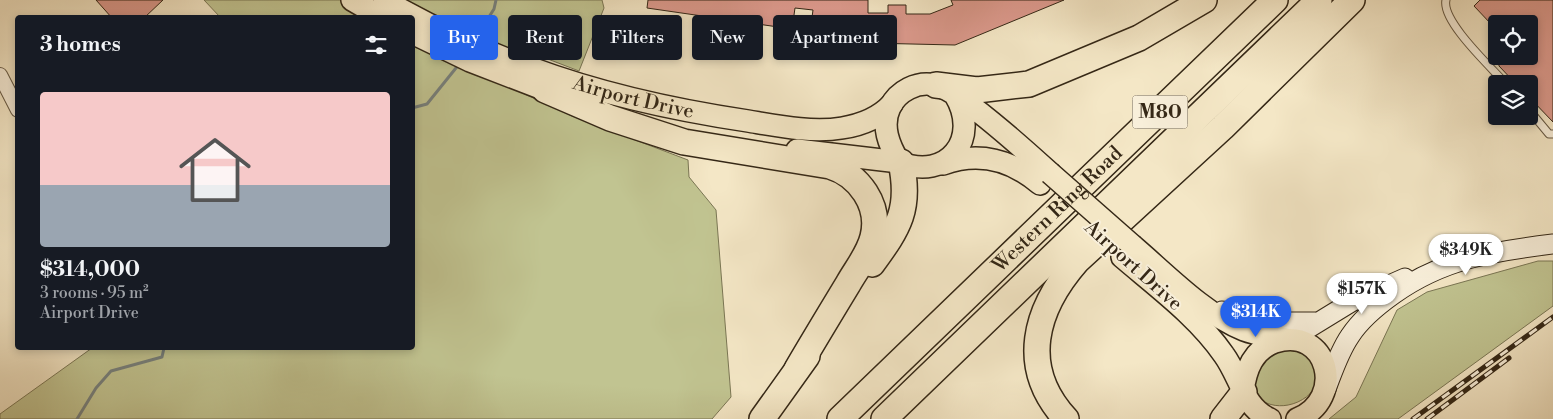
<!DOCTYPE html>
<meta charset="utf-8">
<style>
:root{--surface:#171b24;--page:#20242c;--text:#f1f3f6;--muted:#9ea1a6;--accent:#2563eb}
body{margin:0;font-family:"Libre Bodoni",serif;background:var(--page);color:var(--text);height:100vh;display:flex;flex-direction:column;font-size:19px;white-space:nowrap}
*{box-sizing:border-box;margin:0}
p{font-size:16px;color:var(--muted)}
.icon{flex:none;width:28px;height:28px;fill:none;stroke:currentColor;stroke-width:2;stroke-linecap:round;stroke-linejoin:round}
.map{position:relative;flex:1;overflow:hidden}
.side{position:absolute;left:15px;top:15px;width:400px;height:335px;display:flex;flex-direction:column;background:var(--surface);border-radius:5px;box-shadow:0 2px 8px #0003}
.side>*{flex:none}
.top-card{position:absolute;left:430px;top:15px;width:475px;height:45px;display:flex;gap:10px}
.controls{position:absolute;left:1488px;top:15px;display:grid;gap:10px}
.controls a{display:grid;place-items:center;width:50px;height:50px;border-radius:5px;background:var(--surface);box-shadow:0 2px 8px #0003;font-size:25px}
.price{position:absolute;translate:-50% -42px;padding:0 11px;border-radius:18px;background:#fff;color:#222;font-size:16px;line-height:32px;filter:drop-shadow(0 1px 2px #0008)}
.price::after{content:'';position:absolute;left:50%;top:30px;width:15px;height:11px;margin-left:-8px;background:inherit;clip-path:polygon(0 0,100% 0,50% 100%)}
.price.selected{background:var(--accent);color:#fff}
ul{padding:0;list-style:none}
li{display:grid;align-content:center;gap:10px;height:265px;padding:0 25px}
li span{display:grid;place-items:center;height:155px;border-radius:5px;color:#555}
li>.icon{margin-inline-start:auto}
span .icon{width:90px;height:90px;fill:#fffc;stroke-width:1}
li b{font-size:21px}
h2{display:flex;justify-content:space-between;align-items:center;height:60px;padding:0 25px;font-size:21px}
.pill{padding:0 18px;border-radius:5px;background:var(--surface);box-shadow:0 2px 8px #0003;font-size:18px;line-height:45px}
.pill.selected{background:var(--accent);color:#fff}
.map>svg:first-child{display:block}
.green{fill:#c1c491;stroke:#7a7654}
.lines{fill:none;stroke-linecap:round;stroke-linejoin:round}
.stream{stroke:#76807d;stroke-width:3}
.building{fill:#db998c;stroke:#342716}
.service-casing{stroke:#645742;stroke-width:9}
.minor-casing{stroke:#645742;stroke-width:16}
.secondary-casing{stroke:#342716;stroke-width:21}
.primary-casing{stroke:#342716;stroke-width:24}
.motorway-casing{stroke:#342716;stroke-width:28}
.service{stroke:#f8efda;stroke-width:7}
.minor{stroke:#f8efda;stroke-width:14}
.secondary{stroke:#f8efda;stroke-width:19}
.primary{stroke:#f4e7c6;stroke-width:21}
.motorway{stroke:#f4e7c6;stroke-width:25}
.rail-casing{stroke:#342716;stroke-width:5}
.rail{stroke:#f8efda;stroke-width:3;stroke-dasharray:9;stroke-linecap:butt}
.primary-bridge-casing{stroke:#342716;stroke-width:24;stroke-linecap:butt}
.primary-bridge{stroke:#f4e7c6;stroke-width:21}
.labels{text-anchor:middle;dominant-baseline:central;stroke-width:4;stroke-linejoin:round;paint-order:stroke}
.shield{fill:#f8efda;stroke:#6f6351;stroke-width:1}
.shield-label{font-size:19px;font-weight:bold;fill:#342716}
.street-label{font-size:20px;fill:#342716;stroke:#f8efda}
</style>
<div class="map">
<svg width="1553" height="419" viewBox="0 0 1553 419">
<rect width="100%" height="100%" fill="#f4e7c6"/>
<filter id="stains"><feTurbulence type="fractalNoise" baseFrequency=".004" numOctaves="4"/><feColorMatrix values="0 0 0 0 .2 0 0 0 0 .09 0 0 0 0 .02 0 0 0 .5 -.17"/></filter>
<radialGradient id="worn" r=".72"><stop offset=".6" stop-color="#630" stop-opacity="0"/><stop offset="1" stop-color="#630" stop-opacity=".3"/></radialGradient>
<!-- green -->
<path class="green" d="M204,0h398l2,8 -25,63 -39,-15 -26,33 58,27 116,44 1,17 27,33 15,187 -19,22h-712v-5l92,-66h320v-330l-192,-1z
M1538,261h15v45l-155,113h-69l27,-22 41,-87 30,-18z
M1297,349c5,4 12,8 15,13 22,29 -27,57 -52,37 -4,-5 -8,-12 -7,-18 2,-9 9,-20 13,-28z"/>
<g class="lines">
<!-- stream -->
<path class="stream" d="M475,39l19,-30 2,-9
M412,108l15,-4 33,-41
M77,419l19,-31 15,-17 51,-14 2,-9"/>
</g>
<!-- building -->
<path class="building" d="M96,0h67l-19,18h-32z
M648,0h220v13h20v-8h18v9h24l23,-9 -2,-5h113l-109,45 -87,-2v-3l-58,-8 3,-22 -18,-2 -3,21 -145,-21z
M1480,0h73v122l-24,-25v-13h-13l-17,-18 -1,-10h31v-32h-38l-17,-18z"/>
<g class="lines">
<defs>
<path id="service" d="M1446,0c-5,21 45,67 60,84
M1529,110l20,24h4"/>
<path id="minor" d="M0,75l18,35"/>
<path id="secondary" d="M1222,311l42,11h51
M1291,339l62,-38 52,-23
M1326,389c7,-18 13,-37 24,-53 11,-17 27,-30 44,-42 49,-35 100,-43 159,-50"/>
<g id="primary">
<path d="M352,0l31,18"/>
<path id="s1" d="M384,0c47,27 96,50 147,68 70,26 143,42 217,53 30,5 64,12 94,7 19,-3 37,-10 50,-24"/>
<path d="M412,33l58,28 91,35"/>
<path d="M955,95c26,43 -7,87 -56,67 -10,-17 -18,-36 -9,-55 8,-16 27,-26 45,-22 24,5 94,69 115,88"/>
<path d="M797,150l102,12"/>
<path d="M943,164c36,-13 69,-4 97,20"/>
<path d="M1133,246c33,28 71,68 111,84 13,5 28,6 42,9"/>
<path d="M1122,257c35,30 76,60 102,98 16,22 20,53 46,64"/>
<path d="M1243,391c3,-22 10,-41 32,-49 53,-17 72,57 22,77"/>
</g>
<g id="motorway">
<path d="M936,85l41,5 52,-6 110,-46 65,-38"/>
<path d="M545,90l65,28 74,24 146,24c29,9 51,39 43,71 -4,17 -16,31 -25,47 -17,28 -34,56 -51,85"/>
<path d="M872,264c27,-37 39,-55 29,-102"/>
<path d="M762,419l45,-63"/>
<path id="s2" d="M840,419l435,-419"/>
<path d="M884,419l435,-419"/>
<path d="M1066,419c-48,-52 -31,-110 11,-158l146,-134 129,-127"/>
<path d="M1223,419l21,-27"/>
</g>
</defs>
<!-- service casing -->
<use href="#service" class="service-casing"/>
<!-- minor casing -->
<use href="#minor" class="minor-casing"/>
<!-- secondary casing -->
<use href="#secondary" class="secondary-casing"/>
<!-- primary casing -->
<use href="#primary" class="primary-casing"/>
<!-- motorway casing -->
<use href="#motorway" class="motorway-casing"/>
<!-- service -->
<use href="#service" class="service"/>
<!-- minor -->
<use href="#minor" class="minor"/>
<!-- secondary -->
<use href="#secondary" class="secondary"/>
<!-- primary -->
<use href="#primary" class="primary"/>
<!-- motorway -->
<use href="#motorway" class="motorway"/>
<defs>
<path id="rail" d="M1413,419l140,-102
M1427,419l82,-61"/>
</defs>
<!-- rail casing -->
<use href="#rail" class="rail-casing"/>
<!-- rail -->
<use href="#rail" class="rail"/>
<defs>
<path id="primary-bridge" d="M1050,173l83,73"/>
</defs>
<!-- primary-bridge casing -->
<use href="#primary-bridge" class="primary-bridge-casing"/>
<!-- primary-bridge -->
<use href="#primary-bridge" class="primary-bridge"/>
</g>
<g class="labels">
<!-- shield labels -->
<rect class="shield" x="1132.5" y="95.5" width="55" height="33" rx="4"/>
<g class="shield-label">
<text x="1160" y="112">M80</text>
</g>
<!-- street labels -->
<g class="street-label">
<text stroke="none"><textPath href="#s1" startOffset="269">Airport Drive</textPath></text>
<text stroke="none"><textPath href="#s2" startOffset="302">Western Ring Road</textPath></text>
<text transform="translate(1133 266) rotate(42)">Airport Drive</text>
</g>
</g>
<rect width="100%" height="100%" filter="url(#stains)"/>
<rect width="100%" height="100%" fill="url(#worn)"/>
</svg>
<div class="controls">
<a><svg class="icon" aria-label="locate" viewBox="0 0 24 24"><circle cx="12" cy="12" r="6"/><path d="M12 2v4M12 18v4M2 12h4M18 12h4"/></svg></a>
<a><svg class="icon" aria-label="layers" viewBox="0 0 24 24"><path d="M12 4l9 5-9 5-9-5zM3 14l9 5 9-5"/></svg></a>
</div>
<b class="price" style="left:1466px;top:276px">$349K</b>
<b class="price" style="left:1362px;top:315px">$157K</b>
<b class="price selected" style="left:1256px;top:338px">$314K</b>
<div class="top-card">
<a class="pill selected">Buy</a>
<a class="pill">Rent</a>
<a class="pill">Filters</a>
<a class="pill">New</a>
<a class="pill">Apartment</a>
</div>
<section class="side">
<h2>3 homes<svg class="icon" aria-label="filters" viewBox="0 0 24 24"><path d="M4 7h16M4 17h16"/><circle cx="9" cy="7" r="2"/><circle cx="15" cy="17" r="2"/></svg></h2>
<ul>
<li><span style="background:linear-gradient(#f6c9c9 60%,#9aa5b1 0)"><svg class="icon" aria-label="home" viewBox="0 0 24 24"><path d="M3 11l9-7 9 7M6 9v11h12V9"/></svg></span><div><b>$314,000</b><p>3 rooms · 95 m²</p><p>Airport Drive</p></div></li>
</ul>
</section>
</div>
